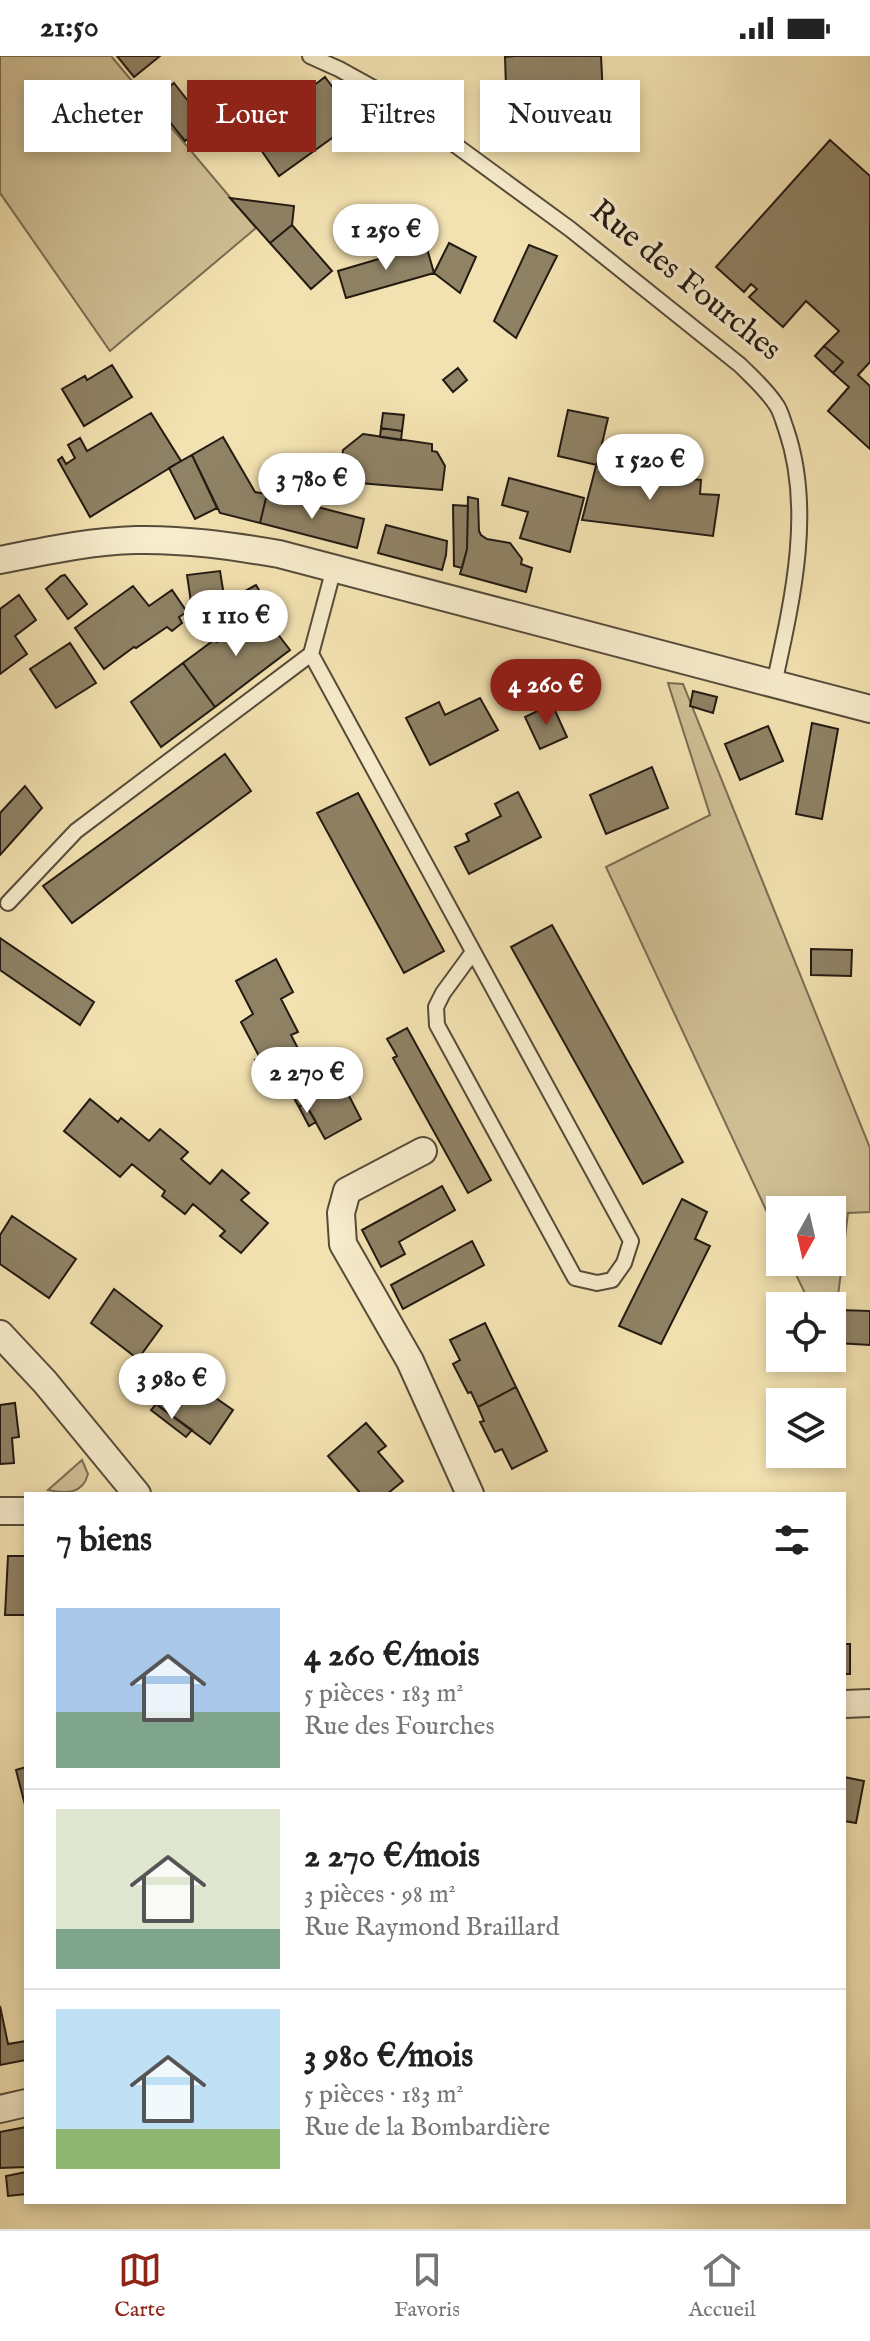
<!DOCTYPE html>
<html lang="fr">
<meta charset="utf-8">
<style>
:root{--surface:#fff;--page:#f6f6f6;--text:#222;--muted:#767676;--line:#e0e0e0;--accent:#8f2418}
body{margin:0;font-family:"IM FELL English",serif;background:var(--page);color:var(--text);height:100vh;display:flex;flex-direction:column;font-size:30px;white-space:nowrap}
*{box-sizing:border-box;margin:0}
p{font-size:26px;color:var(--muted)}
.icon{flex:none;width:44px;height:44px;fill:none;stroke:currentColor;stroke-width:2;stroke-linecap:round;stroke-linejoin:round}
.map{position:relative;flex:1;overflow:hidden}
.details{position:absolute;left:24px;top:1436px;width:822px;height:712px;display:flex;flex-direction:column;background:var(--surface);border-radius:0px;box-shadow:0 4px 12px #0003}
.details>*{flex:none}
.top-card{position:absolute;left:24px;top:24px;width:822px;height:72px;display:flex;gap:16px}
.needle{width:52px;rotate:188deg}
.controls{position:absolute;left:766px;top:1140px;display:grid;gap:16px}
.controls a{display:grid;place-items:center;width:80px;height:80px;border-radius:0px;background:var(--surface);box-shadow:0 4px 12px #0003;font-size:40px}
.price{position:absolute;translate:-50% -68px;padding:0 18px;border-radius:28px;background:#fff;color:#222;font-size:26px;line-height:52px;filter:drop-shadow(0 2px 4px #0008)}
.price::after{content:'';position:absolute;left:50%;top:48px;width:24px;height:18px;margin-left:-12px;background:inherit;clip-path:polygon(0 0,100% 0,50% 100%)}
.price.on{background:var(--accent);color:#fff}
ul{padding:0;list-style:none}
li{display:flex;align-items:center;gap:24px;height:200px;padding:0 32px}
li+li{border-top:2px solid var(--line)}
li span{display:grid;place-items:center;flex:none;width:224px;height:160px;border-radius:0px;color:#555}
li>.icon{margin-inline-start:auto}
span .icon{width:96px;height:96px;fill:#fffc;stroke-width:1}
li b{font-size:34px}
h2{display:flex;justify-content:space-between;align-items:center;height:96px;padding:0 32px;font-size:34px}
.chip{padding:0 28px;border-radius:0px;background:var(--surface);box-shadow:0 4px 12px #0003;font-size:28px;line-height:72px}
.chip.on{background:var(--accent);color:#fff}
.status{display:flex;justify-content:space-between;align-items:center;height:56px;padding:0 40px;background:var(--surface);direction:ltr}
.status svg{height:22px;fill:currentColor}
.menu{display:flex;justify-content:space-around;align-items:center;height:112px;border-top:2px solid var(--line);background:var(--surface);font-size:22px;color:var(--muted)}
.menu a{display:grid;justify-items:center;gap:4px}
.menu .on{color:var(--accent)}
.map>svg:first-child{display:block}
.green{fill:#d0c096;stroke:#7a6d54;stroke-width:2}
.building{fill:#8f8265;stroke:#231a12;stroke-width:2}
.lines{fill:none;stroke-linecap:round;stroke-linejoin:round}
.lane-casing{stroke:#574c3a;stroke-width:18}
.street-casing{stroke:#574c3a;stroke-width:30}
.lane{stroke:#f7eccc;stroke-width:14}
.street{stroke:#f7eccc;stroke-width:26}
.labels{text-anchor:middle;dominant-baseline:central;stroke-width:7;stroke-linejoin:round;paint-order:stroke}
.street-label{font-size:32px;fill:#231a12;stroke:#f7eccc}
</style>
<div class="status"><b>21:50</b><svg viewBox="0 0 49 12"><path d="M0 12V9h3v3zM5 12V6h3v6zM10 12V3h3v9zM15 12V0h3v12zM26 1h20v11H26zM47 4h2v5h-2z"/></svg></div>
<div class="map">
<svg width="870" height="2173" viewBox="0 0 870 2173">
<rect width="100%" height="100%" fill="#f3e2b1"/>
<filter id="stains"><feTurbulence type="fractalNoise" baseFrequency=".0025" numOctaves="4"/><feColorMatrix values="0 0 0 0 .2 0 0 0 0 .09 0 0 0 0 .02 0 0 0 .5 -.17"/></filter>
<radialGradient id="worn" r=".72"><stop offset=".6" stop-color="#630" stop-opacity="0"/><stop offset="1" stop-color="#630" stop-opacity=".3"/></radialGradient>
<!-- green -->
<path class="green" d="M0,0h111l145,172 -146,123 -110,-158z
M668,627l15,1 187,464v64l-22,1 -15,125 -1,-32h-21l-21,-44h42v-52h-52v30l-174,-373 104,-52z
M82,1404l6,14c-5,20 -22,20 -40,16z"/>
<!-- building -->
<path class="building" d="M117,0h43l-26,21z
M515,0h86l3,59 -11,1 1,20 -79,2v-20h-8l-2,-61z
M325,21l32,43 -78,56 -29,-42z
M174,27l32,41 -21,17 -33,-41z
M830,84l40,36v186l-12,13 12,11v63l-42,-38 21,-24 -16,-14 10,-11 -19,-16 15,-15 -33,-30 -23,26 -34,-30 8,-8 -6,-5 -7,8 -28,-25z
M230,142l64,8 -2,19 -22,18z
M292,169l40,46 -21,18 -41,-46z
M449,187l27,14 -16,36 -26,-20z
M426,189l8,28 -88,25 -8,-27z
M529,189l28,11 -41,82 -22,-17z
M824,290l19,16 -10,11 -18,-17z
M112,309l20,32 -48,29 -22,-37 23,-13 2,4z
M458,312l9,12 -14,12 -10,-12z
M568,354l40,8 -11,47 -39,-9z
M151,357l30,48 -91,56 -32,-57 4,-3 4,7 9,-6 -7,-13 12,-7 7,13z
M383,357l21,2 -2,16 -21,-3z
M381,372l21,3 -1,9 -21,-3z
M363,378l69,10v7l5,1 8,14 -3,24 -83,-7 -1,-4 -18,-2 3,-27z
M223,381l32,55 12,2 -7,29 -40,-10 -28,-58z
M192,399l25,53 -22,11 -26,-51z
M596,410l47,5v3l58,6 -1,14 19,1 -6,41 -131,-16z
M509,422l75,20 -14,54 -50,-14 8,-26 -26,-7z
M267,438l97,25 -7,29 -97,-25z
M468,441l10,2 1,32 2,4 6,4 23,4 12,16 -1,5 11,4 -6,24 -66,-18 7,-25z
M453,449l15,1 -1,43 -5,19 -8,-2z
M386,469l61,16 -1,14 -4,15 -64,-17z
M220,515l4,25 -33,6 -4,-27z
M65,519l22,29 -19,15 -22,-30 15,-13z
M256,529l10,17 -27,14 -10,-16z
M133,530l16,20 23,-16 15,22 -8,5 3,6 -10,8 -5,-4 -31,21 -2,-1 -30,22 -29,-41z
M19,539l17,25 -21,16 12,18 -27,20v-65z
M260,555l30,39 -75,57 -32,-44 31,-23 3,2z
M70,587l26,40 -40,25 -26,-39z
M183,607l32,44 -54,40 -30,-45z
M693,635l24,6 -4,16 -23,-7z
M480,642l18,32 -68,35 -24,-47 33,-16 6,13z
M552,648l15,33 -27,12 -15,-32z
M812,667l26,6 -16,90 -26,-5z
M768,670l15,35 -43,19 -15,-36z
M225,698l26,37 -179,132 -29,-37z
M652,711l16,41 -62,26 -16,-39z
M25,730l17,22 -42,47v-42z
M518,736l23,45 -72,37 -14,-27 14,-6 -3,-7 35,-18 -6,-12z
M358,737l86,158 -40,22 -87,-160z
M552,869l131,237 -40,22 -132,-237z
M0,882l94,64 -14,23 -80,-55z
M811,893l41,1 -1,26 -40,-1z
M276,903l17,33 -12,7 17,33 -7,3 17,33 13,-8 17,32 7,-4 16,31 -36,20 -20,-36 -6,4 -15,-26 -13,8 -16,-29 5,-2 -19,-36 12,-8 -17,-33z
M407,972l84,152 -23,13 -75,-135 4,-2 -10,-17z
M90,1043l28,23 3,-4 28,23 11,-12 28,23 -7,7 29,25 12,-14 27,23 -8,7 27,23 -27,30 -21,-17 5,-5 -32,-27 -8,10 -23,-18 3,-5 -33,-27 -12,13 -56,-46z
M305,1047l11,19 -7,4 -10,-19z
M442,1130l13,24 -56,32 6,12 -24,13 -19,-37z
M682,1143l25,13 -12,27 15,7 -49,98 -42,-18z
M12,1160l64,43 -27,39 -49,-34v-29z
M472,1185l12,24 -81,44 -12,-24z
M114,1233l48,37 -24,33 -47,-36z
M839,1254l31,1v34l-33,-2z
M485,1267l31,64 -38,20 -7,-15 -3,1 -15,-29 7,-4 -10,-20z
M177,1315l56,39 -23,34 -54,-40z
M516,1331l31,64 -35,18 -10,-20 -7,3 -15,-30 4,-1 -6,-14z
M15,1347l4,34 -7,1 2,25 -14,1v-59z
M156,1348l36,26 -6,7 -35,-27z
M366,1367l20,23 -8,6 25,29 -16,13h-26l-33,-38z
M8,1500h18v59h-21z
M844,1588h6v30h-6z
M26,1711v37l-1,1 -9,-35z
M844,1721l20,4 -8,42 -12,-2z
M0,1950l8,38 18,-3v19l-26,5z
M26,2071v40l-26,1v-36z
M26,2116v22l-18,2 -2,-20z"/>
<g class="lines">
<defs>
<path id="lane" d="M310,0l29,13 47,26 27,19 157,115 170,136c13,13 27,25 37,41 4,6 6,15 9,23 28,81 6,173 -12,255
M311,598l320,587 -7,22 -12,17 -15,3 -22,-5 -138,-253 -1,-18 7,-14 30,-41
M8,847l68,-72 235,-177 23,-86"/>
<path id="street" d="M0,504c45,-9 91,-19 136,-20 49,-1 96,6 143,14l591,155
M423,1095l-76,40 -6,22 2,31 67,117 60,133
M0,1278l45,48 92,112
M0,1455h26
M844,1648l26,-1
M0,2053l26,-6"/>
</defs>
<!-- lane casing -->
<use href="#lane" class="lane-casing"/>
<!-- street casing -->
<use href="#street" class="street-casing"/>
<!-- lane -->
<use href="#lane" class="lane"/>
<!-- street -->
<use href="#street" class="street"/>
</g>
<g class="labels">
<!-- street labels -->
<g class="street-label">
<text transform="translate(685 225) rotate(39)">Rue des Fourches</text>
</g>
</g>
<rect width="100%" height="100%" filter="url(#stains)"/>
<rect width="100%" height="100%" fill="url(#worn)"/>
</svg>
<div class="controls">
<a><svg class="needle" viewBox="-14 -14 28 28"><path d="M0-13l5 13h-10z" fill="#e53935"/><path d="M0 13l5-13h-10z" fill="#767676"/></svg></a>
<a><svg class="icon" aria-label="locate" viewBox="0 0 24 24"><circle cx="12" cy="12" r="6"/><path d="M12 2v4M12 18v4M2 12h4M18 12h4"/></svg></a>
<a><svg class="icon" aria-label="layers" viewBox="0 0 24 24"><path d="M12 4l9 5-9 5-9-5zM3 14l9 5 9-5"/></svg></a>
</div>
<b class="price" style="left:386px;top:216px">1 250 €</b>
<b class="price" style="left:650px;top:446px">1 520 €</b>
<b class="price" style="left:312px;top:465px">3 780 €</b>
<b class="price" style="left:236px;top:602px">1 110 €</b>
<b class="price on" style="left:546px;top:671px">4 260 €</b>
<b class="price" style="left:307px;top:1059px">2 270 €</b>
<b class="price" style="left:172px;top:1365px">3 980 €</b>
<div class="top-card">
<a class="chip">Acheter</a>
<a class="chip on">Louer</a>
<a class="chip">Filtres</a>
<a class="chip">Nouveau</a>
</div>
<section class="details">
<h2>7 biens<svg class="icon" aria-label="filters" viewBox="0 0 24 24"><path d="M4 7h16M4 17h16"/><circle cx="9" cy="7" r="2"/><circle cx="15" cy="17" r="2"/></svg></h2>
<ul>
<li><span style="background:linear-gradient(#a9c7e8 65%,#7fa58c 0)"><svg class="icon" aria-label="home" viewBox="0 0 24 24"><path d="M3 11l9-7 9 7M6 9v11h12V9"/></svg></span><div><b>4 260 €/mois</b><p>5 pièces · 183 m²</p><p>Rue des Fourches</p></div></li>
<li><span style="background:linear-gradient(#dfe7d0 75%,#7fa58c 0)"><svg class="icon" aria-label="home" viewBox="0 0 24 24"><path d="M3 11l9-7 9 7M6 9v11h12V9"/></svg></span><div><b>2 270 €/mois</b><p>3 pièces · 98 m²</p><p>Rue Raymond Braillard</p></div></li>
<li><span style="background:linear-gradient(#bfe0f5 75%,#8fb573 0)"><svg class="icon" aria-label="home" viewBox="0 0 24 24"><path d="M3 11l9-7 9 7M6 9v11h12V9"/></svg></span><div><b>3 980 €/mois</b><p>5 pièces · 183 m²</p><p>Rue de la Bombardière</p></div></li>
</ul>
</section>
</div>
<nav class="menu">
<a class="on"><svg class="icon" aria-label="map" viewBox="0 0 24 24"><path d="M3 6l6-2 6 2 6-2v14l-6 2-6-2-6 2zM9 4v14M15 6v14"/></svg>Carte</a>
<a><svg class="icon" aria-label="saved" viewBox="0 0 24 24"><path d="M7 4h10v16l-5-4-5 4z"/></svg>Favoris</a>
<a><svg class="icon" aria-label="home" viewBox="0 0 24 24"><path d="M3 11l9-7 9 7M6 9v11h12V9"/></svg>Accueil</a>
</nav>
